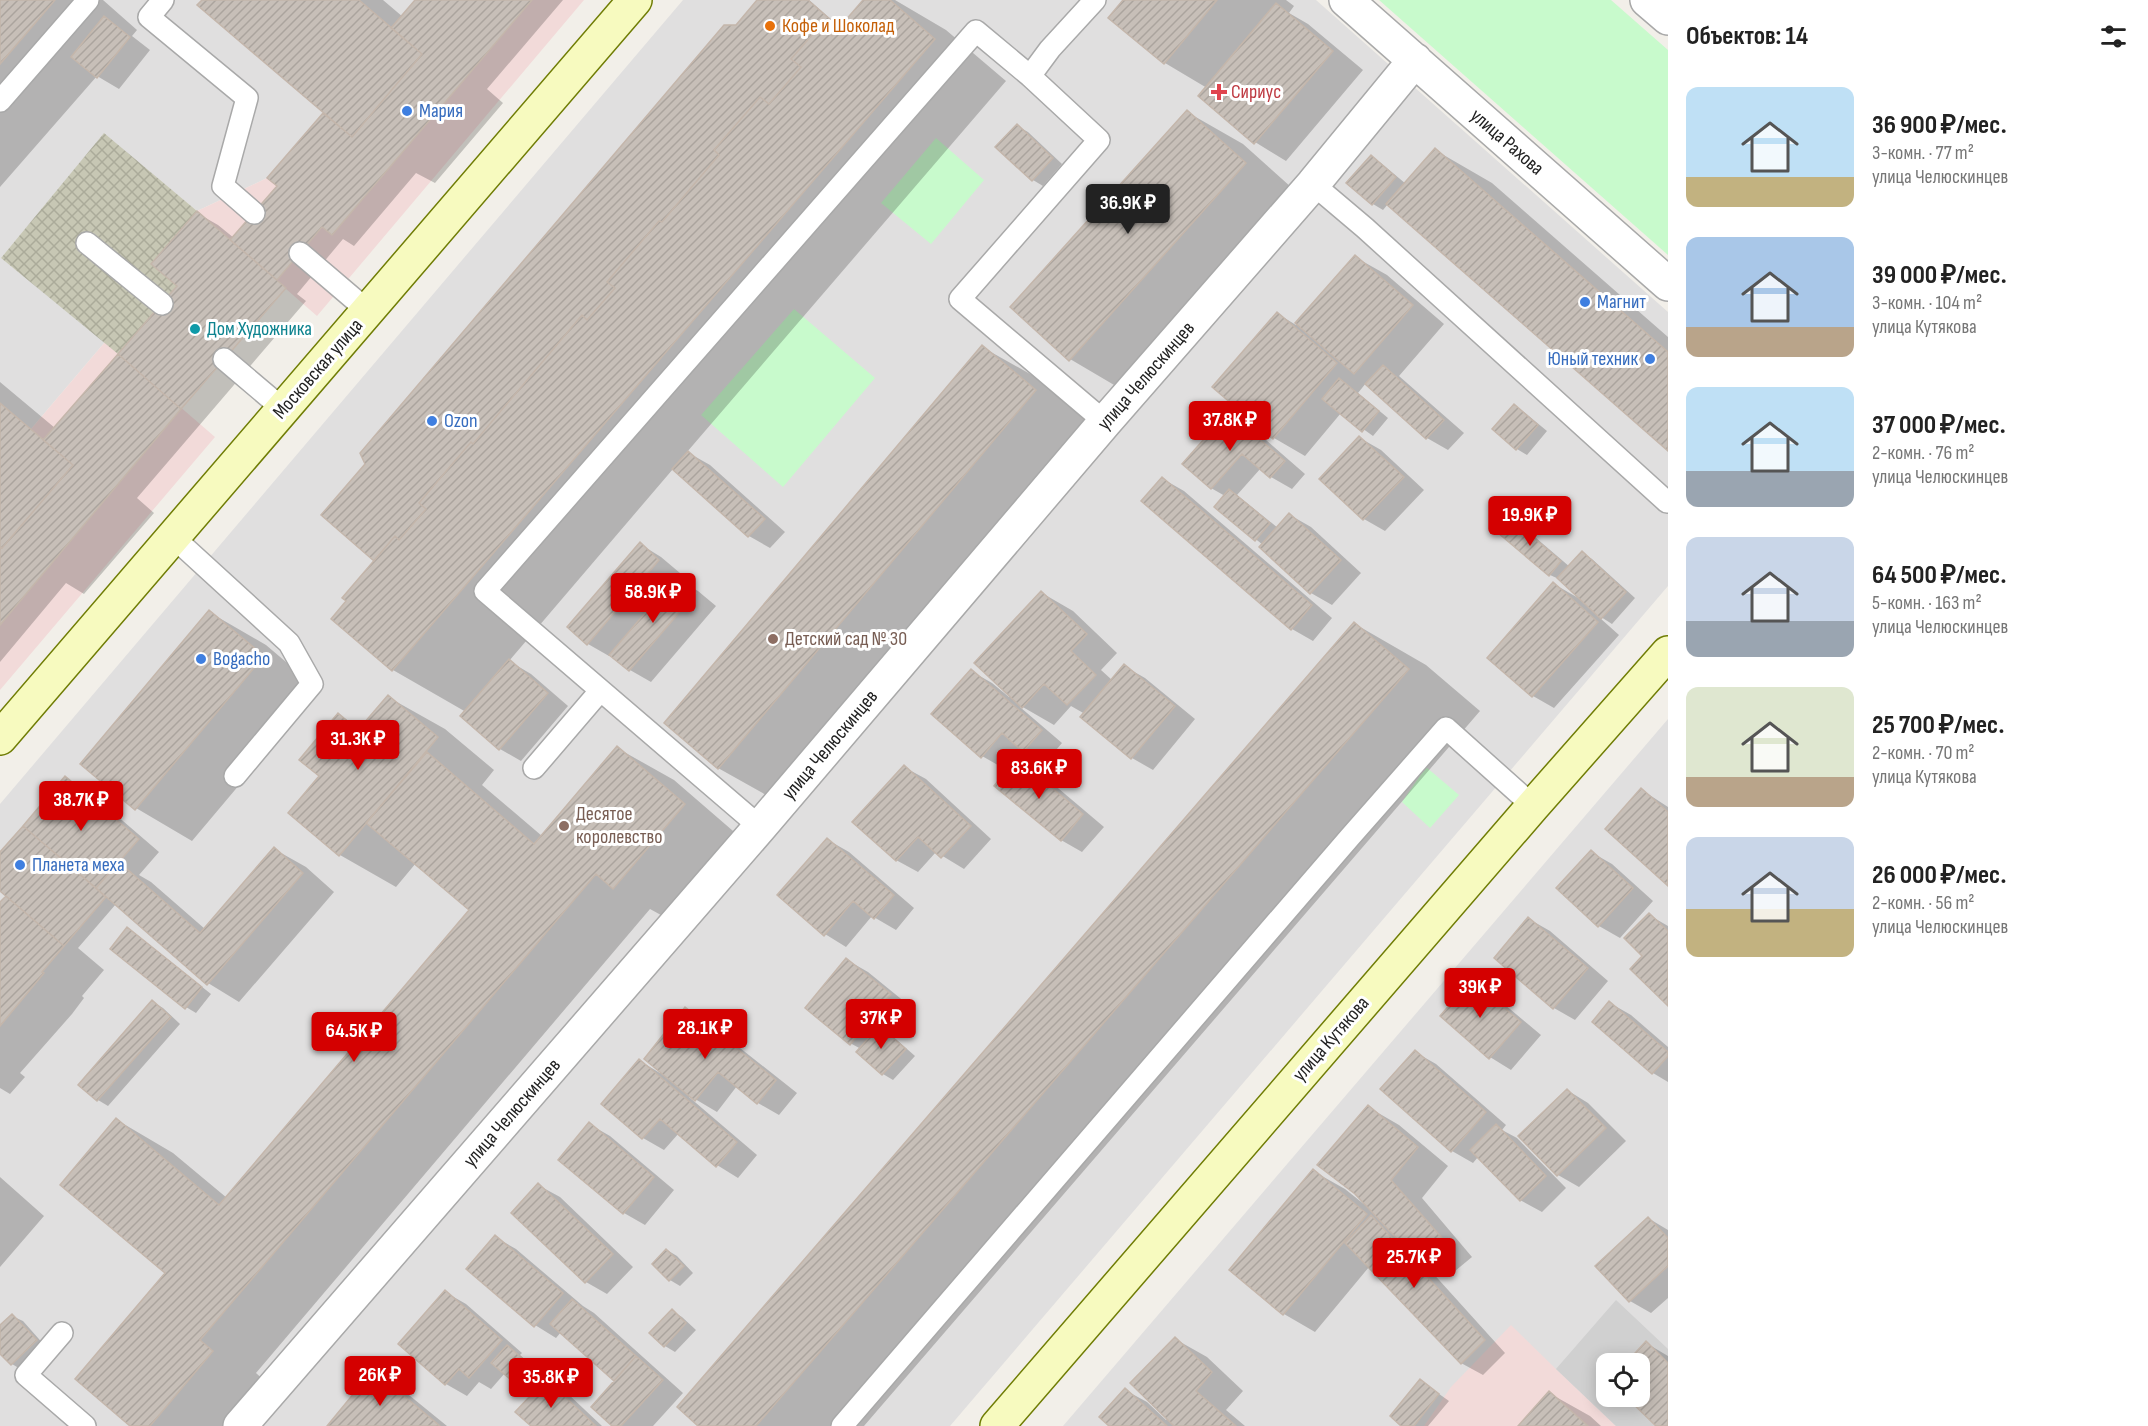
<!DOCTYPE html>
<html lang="ru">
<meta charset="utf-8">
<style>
:root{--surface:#fff;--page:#f2f2f2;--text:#222;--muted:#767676;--accent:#d40000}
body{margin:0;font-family:"Sofia Sans Condensed",sans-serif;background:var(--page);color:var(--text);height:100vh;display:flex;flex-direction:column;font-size:22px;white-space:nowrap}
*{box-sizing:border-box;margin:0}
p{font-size:20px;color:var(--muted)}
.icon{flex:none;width:33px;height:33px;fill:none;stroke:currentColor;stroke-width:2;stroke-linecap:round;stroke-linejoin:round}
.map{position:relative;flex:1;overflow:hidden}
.sheet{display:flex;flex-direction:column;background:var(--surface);width:480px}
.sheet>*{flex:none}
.fabs{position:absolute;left:1596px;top:1353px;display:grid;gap:12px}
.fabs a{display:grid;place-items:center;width:54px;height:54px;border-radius:12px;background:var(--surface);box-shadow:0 3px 15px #0003;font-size:30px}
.price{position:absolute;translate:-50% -51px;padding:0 14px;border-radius:6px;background:var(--accent);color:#fff;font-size:20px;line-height:39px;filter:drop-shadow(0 2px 3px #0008)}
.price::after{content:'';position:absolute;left:50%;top:36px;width:18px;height:14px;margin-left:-9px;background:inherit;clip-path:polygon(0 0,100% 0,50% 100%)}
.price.on{background:#222;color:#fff}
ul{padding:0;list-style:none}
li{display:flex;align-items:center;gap:18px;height:150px;padding:0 18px}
li span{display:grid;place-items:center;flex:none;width:168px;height:120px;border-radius:12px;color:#555}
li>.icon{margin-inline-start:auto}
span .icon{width:72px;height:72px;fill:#fffc;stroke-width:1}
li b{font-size:26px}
h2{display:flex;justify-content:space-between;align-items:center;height:72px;padding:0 18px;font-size:26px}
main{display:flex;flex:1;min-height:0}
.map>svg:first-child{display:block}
.residential{fill:#e0dfdf;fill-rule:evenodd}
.commercial{fill:#f2dad9}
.religious{fill:#d0d0d0;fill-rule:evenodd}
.construction{fill:url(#construction-cross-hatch)}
.park{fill:#c8facc}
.shadow{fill:#0003}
.building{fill:url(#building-hatch);stroke:#c4b6ab;stroke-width:1.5}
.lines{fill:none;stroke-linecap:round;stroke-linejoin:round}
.lane-casing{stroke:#a9a9a9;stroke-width:24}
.street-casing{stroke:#a9a9a9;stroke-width:36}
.secondary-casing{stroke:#707d05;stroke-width:36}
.lane{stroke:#fff;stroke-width:21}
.street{stroke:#fff;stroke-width:33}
.secondary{stroke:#f7fabf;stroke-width:33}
.food-dot{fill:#e8710a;stroke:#fff;stroke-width:2}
.health-dot{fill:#e0444e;stroke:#fff;stroke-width:2}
.shop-dot{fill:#3f7fe0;stroke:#fff;stroke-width:2}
.culture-dot{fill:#0f9aa8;stroke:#fff;stroke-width:2}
.education-dot{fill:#8d6e63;stroke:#fff;stroke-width:2}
.labels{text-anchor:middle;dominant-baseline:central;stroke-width:6;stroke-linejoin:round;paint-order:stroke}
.food-label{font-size:20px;fill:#c56008;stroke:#fff;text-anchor:start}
.health-label{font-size:20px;fill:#be3a42;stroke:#fff;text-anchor:start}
.shop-label{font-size:20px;fill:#366cbe;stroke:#fff;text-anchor:start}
.street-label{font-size:20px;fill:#222;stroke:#fff}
.culture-label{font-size:20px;fill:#0d838f;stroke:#fff;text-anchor:start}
.education-label{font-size:20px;fill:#785e54;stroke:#fff;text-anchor:start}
</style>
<main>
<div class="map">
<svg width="1668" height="1426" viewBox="0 0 1668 1426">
<defs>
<pattern id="construction-cross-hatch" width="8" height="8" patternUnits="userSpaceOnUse" patternTransform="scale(1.5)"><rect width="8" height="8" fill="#c7c7b4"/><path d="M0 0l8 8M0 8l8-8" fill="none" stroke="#abab9a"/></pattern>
<pattern id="building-hatch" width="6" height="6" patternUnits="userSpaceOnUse" patternTransform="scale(1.5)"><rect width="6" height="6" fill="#c7bfb8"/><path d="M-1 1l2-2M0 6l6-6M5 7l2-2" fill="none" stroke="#aba49e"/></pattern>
</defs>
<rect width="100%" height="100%" fill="#f2efe9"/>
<!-- residential -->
<path class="residential" d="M0,0h415l-24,28 31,26 -70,83 -29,-24 -56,65 -70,33 -93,-77 -103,124 104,84 -74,87 42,36 -73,82z
M683,0h633l352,312v274l-718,840h-950v-622z
M1668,719v707h-605zM1606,1364h34v32h-34z"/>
<!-- commercial -->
<path class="commercial" d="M415,0h169l-267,316 -120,-105 70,-33 56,-65 29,24 39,-109z
M105,342l110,95 -215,253v-143l73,-82 -42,-36z
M1511,1325l45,44 60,57h-192l27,-39z"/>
<!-- religious -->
<path class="religious" d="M1616,1300l52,49v77h-52l-60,-57zM1606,1364h34v32h-34z"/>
<!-- construction -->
<path class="construction" d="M104,133l93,78 -46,53 26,22 -59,68 -117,-96z"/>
<!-- park -->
<path class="park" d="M1379,0h232l57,50v205z
M936,138l48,42 -53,64 -50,-41z
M794,309l81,69 -92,109 -82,-72z
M1426,767l33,28 -29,33 -28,-26z"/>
<!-- shadow -->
<path class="shadow" d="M0,0h103l34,30 -5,6 18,14 -31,39 -22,-13 -97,111z
M204,0h179l20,17 14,-17h146l-76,89 16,14 -68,80 -19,-10 -62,73 -11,-7 -46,55 9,7 -169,197 17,15 -70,81 -18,-11 -66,79v-280l55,46 124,-142 18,-73 21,12 16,13 45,-52 44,-71 7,2z
M759,0h50l32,28 24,-28h30l51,30 60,51 -319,371 23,13 75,67 -15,16 -21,-12 -76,-67 -164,192 22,13 37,32 -47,55 -21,-12 -38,-33 4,-4 -73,-42 -60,-52 43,-57 361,-534z
M1125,0h161l8,6 -5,7 19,11 55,46 -77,91 -31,-19 -48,-54 -42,-25 -55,-45z
M1187,112l56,32 58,52 -175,196 -56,-33z
M1017,126l11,6 34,32 -19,22 -10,-6z
M1435,150l57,33 176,154v112l-280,-245 -5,6 -10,-6 -2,-47 10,6 25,21z
M1355,257l32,18 57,49 -45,52 65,57 -16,17 -21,-12 -61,-55 -8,10 30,25 -15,18 -32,-23 -36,43 -31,-18 4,-124 18,11z
M982,347l57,32 53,45 -317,376 -57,-32z
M1514,406l10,6 23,19 -20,24 -10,-6z
M1229,413l21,13 55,48 -13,15 -21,-12 -10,-9 -24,27 41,33 12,-13 21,12 50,46 -29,32 -21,-12 -48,-48 -47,-38 9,-11 -14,-8z
M1360,438l21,12 43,40 -39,41 -21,-12 -43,-40z
M1163,479l21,12 148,127 -19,23 -21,-12z
M1512,520l10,6 48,41 12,-14 10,6 43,39 -23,26 -11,-7 -1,1 19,17 -65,73 -21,-12 -44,-39 65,-73 26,15 -19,-19 -11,-5z
M640,544l21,13 19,16 -5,5 23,13 18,15 -65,76 -21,-12 -19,-16 -2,2 -21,-12z
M1042,593l31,18 44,42 -16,17 11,10 12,-14 21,12 50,41 -42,51 -21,-12 -50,-41 3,-3 -14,-8 -17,19 -33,-19 -1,1 42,36 -17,20 -25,-15 -17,20 -21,-12 -11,-85 21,12 17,14z
M209,612l57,33 53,45 -127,151 -56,-33z
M1355,624l71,41 54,46 -616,715h-163z
M388,697l57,32 49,41 -12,15 60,51 75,-88 57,32 66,57 -70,83 -20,-11 -394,464 13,12 -35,41h-102l35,-153 -50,-153 56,33 54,45 244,-288 -55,-47 -20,24 -56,-32 -19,-79 18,-61 23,14z
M1017,760l22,12 65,55 -22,25 -21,-12z
M904,767l22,12 65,60 -27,30 -28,-17 -18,20 -22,-12z
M66,778l21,12 72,62 -20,23 12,7 54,47 69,-80 32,18 28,25 -95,110 -31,-19 -92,-79 -38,44 26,22 -22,26 2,2 -12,16 -52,59 5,4 -15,17 -10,-6v-183l13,-4 -13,-13v-34z
M1642,790l26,17v77z
M828,840l21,12 65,56 -18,22 -24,-14 -26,31 -21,-13z
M1591,852l21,12 41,37 -33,37 -21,-12z
M1649,915l19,11v78l-24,-48z
M1529,919l21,12 58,50 -33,39 -21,-12 -58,-50z
M127,929l10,6 74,59 -15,19 -10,-6z
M847,960l21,12 43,35 -21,27 25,22 -22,24 -10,-6 -22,-25 -11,-6z
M1471,982l21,12 49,41 -30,35 -21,-13z
M153,1002l10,6 17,16 -72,82 -10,-6 -17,-16z
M1610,1003l21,12 37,32v35l-15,-9z
M685,1009l21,12 91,72 -18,22 -21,-12 -21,-17 -20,26 -27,-16 -1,1 68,58 -19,23 -21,-13 -38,-32 -15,17 -21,-12 -40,-34 37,-43 20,12z
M1415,1052l21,12 70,61 -4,5 15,8 49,50 -24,24 -22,-12 -42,-43 -5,6 -21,-12z
M1567,1090l21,13 38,38 -47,46 -21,-12z
M1368,1107l31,18 49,41 -26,32 50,59 -23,19 -28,-16 84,93 -22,22 -22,-12 -92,-96 -54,65 -31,-18 29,-143 32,18 20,16 1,-1z
M589,1124l21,12 64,54 -29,35 -21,-12 -64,-53z
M0,1177l44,39 -44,51z
M538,1185l22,12 73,70 -26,27 -21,-12 -73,-69z
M1648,1218l20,12v68l-17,15 -21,-12 -33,-35z
M495,1237l21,12 67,57 11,7 89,80 -30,33h-39l2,-45 -55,-49 -5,6 -21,-13z
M667,1250l10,6 16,17 -13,13 -10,-6 -16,-16z
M445,1292l21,12 56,49 -2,2 27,24 -2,2 22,12 35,33h-69l1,-31 -11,-6 -18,-16 -14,16 -12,-7 -12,14 -21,-12z
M672,1311l10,6 14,13 -21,22 -10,-6z
M12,1316l11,5 23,26 -24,23 -10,-6 -12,-12v-25z
M1175,1339l32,18 36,34 -17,19 19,16h-134l14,-36 22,12 19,18 2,-2z
M1646,1343l22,13v70h-10l-18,-30v-32z
M373,1372l31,19 43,35h-118z
M1421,1381l28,20 -21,25h-24z
M1549,1393l41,23 11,10h-81z"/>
<!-- building -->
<path class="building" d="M0,0h55l-55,64z
M202,0h157l63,54 -70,83 -155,-132z
M415,0h117l-200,235 -10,-8 -45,53 -47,-40 47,-54 -10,-8 56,-65 29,24 70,-83 -31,-26z
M757,0h51l31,27 -7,9 -12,-10 -29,33 10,8 -32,37 -9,-7 -46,53 5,5 -57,67 -3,-1 -52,61 8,6 -28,32 -5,-5 -109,129 -2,-2 -52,61 7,6 -27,31 -4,-4 -21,25 -53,-46 44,-51 -5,-11 364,-428h12z
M863,0h27l45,39 -543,632 -61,-52 15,-18 -4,-3 53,-62 4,4 27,-31 -7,-6 52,-61 2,2 109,-129 5,5 28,-32 -8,-6 52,-61 3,1 57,-67 -5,-5 46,-53 9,7 32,-37 -10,-8 29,-33 12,10z
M1123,0h94l-53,64 -56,-46z
M1276,3l57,48 -79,93 -56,-48z
M104,16l26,21 -33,41 -26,-21z
M1187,110l59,53 -177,198 -59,-54z
M1017,124l36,34 -21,23 -37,-34z
M1435,148l233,204v99l-282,-247z
M1371,155l25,22 -24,28 -26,-22z
M197,211l89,77 -105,121 -63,-55 59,-68 -26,-22z
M1355,255l58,50 -59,69 -59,-51z
M1277,312l60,51 -64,76 -61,-52z
M982,345l54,45 -318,379 -54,-46z
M118,354l63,55 -181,216v-78l2,1 71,-83 -30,-25z
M1383,365l61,55 -18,19 -61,-55z
M1339,378l40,33 -17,21 -40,-33z
M0,403l73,62 -71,83 -2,-1z
M1514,404l24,21 -22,25 -24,-21z
M1228,412l57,49 -15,17 -28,-24 -31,35 -29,-25z
M1359,436l45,41 -41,43 -44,-41z
M688,451l77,68 -17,18 -76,-68z
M1162,477l150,128 -21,25 -150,-129z
M1229,489l41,34 -15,18 -41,-34z
M1289,513l52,47 -31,34 -51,-47z
M1511,518l50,43 -12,15 -51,-43z
M640,542l19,18 -72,85 -20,-18z
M1582,551l44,41 -25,27 -44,-41z
M676,577l20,16 -67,78 -20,-16z
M1553,582l45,40 -66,75 -45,-39z
M1041,591l46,43 -16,17 25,24 -29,30 -23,-21 -22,24 -48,-45z
M209,610l55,46 -129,154 -55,-46z
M1354,622l55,47 -653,757h-58l-21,-19z
M509,659l39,34 -49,57 -39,-34z
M1124,664l51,42 -44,53 -51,-42z
M971,669l71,61 -19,22 -21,-19 -21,25 -50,-44z
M388,695l50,42 -99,119 -51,-43 31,-37 -20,-16 39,-47 20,17z
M617,746l68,58 -72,85 -17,-15 -396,466 13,11 -63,75h-20l-55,-47 90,-106 -105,-88 56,-67 103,87 250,-295 -103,-87 61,-71 107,92z
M1017,758l66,56 -22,27 -67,-55z
M904,765l67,61 -30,32 -23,-21 -22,24 -44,-39z
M65,776l74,63 -43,49 -73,-62z
M1641,788l27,24v74l-63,-57z
M23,826l83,71 -42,49 -64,-55v-39z
M827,838l67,57 -20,24 -21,-18 -29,35 -47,-41z
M274,847l29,26 -96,112 -111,-97 23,-26 81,71z
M1591,850l42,38 -35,39 -42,-39z
M6,896l58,50 -22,26 2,1 -44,53v-124z
M1649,913l19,18v75l-38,-37 12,-13 -18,-18z
M1528,917l60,51 -35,41 -59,-51z
M127,927l75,60 -17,22 -75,-60z
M846,958l45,36 -41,51 -45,-37z
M1471,980l50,42 -32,37 -49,-43z
M152,1000l19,17 -74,84 -19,-16z
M1609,1001l59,51v4l-16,18 -60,-52z
M685,1007l91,73 -19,24 -39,-32 -23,29 -51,-42z
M879,1026l27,23 -24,26 -26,-23z
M1415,1050l71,62 -35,40 -71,-63z
M639,1059l98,83 -21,25 -56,-48 -18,20 -41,-35z
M1567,1089l39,39 -49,48 -39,-40z
M1368,1105l50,42 -27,33 51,58 -26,21 -61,-65 -38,-29z
M589,1122l65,55 -31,37 -65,-54z
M1496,1124l50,52 -26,25 -50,-51z
M1313,1169l54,45 -84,101 -54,-45z
M538,1183l75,71 -28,29 -74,-70z
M1371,1215l114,125 -24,24 -116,-121z
M1648,1217l20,21v28l-39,36 -34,-36z
M495,1235l68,58 -29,34 -68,-58z
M666,1249l18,17 -15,15 -17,-17z
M445,1290l57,50 -33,38 -10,-9 -14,16 -47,-41z
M572,1299l64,57 -22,25 -64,-57z
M672,1309l14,14 -22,24 -15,-14z
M12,1314l25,26 -26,25 -11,-11v-29z
M1175,1337l37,35 -16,19 40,35h-62l-44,-43z
M1646,1341l22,22v63h-12l-31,-30h15v-32h-15z
M507,1345l31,27 -15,18 -32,-27z
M636,1356l27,24 -42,46h-9l-21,-19z
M373,1370l67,56h-113z
M546,1379l50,47h-65l-16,-14z
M1420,1379l19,15 -25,32h-13l-11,-10z
M1125,1388l42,38h-58l-10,-9z
M1549,1391l39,35h-70z"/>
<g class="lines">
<defs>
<path id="lane" d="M163,0l-14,17 98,81 -24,88 31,27
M1030,76l20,-27 45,-49
M0,101l88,-101
M1313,184l52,44 302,274
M87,243l75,61
M300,253l68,58
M224,359l59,50
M172,536l117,107 23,41 -77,92
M534,768l66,-77
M760,827l-275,-236 491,-560 54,45 69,64 -139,159 145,123
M62,1333l-36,42 59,51
M842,1426l508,-589 96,-109 87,78"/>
<path id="street" d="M1346,0l322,284
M1647,0l21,18
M240,1426l520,-599 345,-405 208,-238 102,-124"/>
<path id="secondary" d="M0,738l635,-738
M997,1426l536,-620 135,-153"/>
</defs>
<!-- lane casing -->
<use href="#lane" class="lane-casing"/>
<!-- street casing -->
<use href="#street" class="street-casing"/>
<!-- secondary casing -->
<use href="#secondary" class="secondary-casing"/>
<!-- lane -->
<use href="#lane" class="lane"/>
<!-- street -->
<use href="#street" class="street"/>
<!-- secondary -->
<use href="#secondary" class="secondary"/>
</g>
<!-- markers -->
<circle class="food-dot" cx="770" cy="26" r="6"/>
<path class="health-dot" d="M1216 83h6v6h6v6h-6v6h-6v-6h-6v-6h6z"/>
<g class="shop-dot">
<circle cx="407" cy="111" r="6"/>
<circle cx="1585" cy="302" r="6"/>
<circle cx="1650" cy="359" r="6"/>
<circle cx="432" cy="421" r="6"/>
<circle cx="201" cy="659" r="6"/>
<circle cx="20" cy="865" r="6"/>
</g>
<circle class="culture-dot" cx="195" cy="329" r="6"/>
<g class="education-dot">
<circle cx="773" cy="639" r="6"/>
<circle cx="564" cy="826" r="6"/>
</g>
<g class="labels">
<!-- food labels -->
<g class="food-label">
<text x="782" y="26">Кофе и Шоколад</text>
</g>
<!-- health labels -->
<g class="health-label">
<text x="1231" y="92">Сириус</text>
</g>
<!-- shop labels -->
<g class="shop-label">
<text x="419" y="111">Мария</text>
<text x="1597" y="302">Магнит</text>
<text x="1638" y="359" text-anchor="end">Юный техник</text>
<text x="444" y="421">Ozon</text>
<text x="213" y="659">Bogacho</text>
<text x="32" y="865">Планета меха</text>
</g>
<!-- street labels -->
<g class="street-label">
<text transform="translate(1507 142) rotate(41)">улица Рахова</text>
<text transform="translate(318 369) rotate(-49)">Московская улица</text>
<text transform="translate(1146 376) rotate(-49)">улица Челюскинцев</text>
<text transform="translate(830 745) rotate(-50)">улица Челюскинцев</text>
<text transform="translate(1331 1039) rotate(-49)">улица Кутякова</text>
<text transform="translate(512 1113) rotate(-49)">улица Челюскинцев</text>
</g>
<!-- culture labels -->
<g class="culture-label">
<text x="207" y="329">Дом Художника</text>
</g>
<!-- education labels -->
<g class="education-label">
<text x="785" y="639">Детский сад № 30</text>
<text x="576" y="814">Десятое<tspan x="576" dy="23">королевство</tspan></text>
</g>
</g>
</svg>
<div class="fabs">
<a><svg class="icon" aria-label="locate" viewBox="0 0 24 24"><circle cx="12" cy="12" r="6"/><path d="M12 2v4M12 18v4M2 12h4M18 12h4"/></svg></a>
</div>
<b class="price on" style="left:1128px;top:235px">36.9K ₽</b>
<b class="price" style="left:1230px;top:452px">37.8K ₽</b>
<b class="price" style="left:1530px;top:547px">19.9K ₽</b>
<b class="price" style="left:653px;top:624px">58.9K ₽</b>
<b class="price" style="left:358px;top:771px">31.3K ₽</b>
<b class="price" style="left:1039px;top:800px">83.6K ₽</b>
<b class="price" style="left:81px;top:832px">38.7K ₽</b>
<b class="price" style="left:1480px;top:1019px">39K ₽</b>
<b class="price" style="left:881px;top:1050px">37K ₽</b>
<b class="price" style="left:705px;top:1060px">28.1K ₽</b>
<b class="price" style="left:354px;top:1063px">64.5K ₽</b>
<b class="price" style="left:1414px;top:1289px">25.7K ₽</b>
<b class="price" style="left:380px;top:1407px">26K ₽</b>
<b class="price" style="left:551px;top:1409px">35.8K ₽</b>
</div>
<section class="sheet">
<h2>Объектов: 14<svg class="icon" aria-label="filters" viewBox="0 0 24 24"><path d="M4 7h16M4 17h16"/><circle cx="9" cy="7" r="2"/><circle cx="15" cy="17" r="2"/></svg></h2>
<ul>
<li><span style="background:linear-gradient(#bfe0f5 75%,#c2b280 0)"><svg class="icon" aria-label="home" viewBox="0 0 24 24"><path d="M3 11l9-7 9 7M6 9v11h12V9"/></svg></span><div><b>36 900 ₽/мес.</b><p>3-комн. · 77 m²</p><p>улица Челюскинцев</p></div></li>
<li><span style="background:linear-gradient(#a9c7e8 75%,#b9a48a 0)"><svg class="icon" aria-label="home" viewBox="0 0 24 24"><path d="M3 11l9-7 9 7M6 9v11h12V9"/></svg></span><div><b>39 000 ₽/мес.</b><p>3-комн. · 104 m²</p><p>улица Кутякова</p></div></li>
<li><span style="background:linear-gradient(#bfe0f5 70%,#9aa5b1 0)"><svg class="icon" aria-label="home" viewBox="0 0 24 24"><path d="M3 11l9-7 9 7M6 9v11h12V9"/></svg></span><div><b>37 000 ₽/мес.</b><p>2-комн. · 76 m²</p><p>улица Челюскинцев</p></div></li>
<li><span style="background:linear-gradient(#c9d6e8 70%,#9aa5b1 0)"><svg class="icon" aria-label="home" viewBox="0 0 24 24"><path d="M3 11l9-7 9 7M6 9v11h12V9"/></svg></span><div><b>64 500 ₽/мес.</b><p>5-комн. · 163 m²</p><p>улица Челюскинцев</p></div></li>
<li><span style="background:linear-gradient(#dfe7d0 75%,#b9a48a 0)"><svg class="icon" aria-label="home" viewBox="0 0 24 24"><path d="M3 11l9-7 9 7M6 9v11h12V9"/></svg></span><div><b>25 700 ₽/мес.</b><p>2-комн. · 70 m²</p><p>улица Кутякова</p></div></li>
<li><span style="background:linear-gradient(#c9d6e8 60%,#c2b280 0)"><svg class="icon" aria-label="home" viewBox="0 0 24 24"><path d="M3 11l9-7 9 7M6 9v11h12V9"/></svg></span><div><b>26 000 ₽/мес.</b><p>2-комн. · 56 m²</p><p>улица Челюскинцев</p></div></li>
</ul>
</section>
</main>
